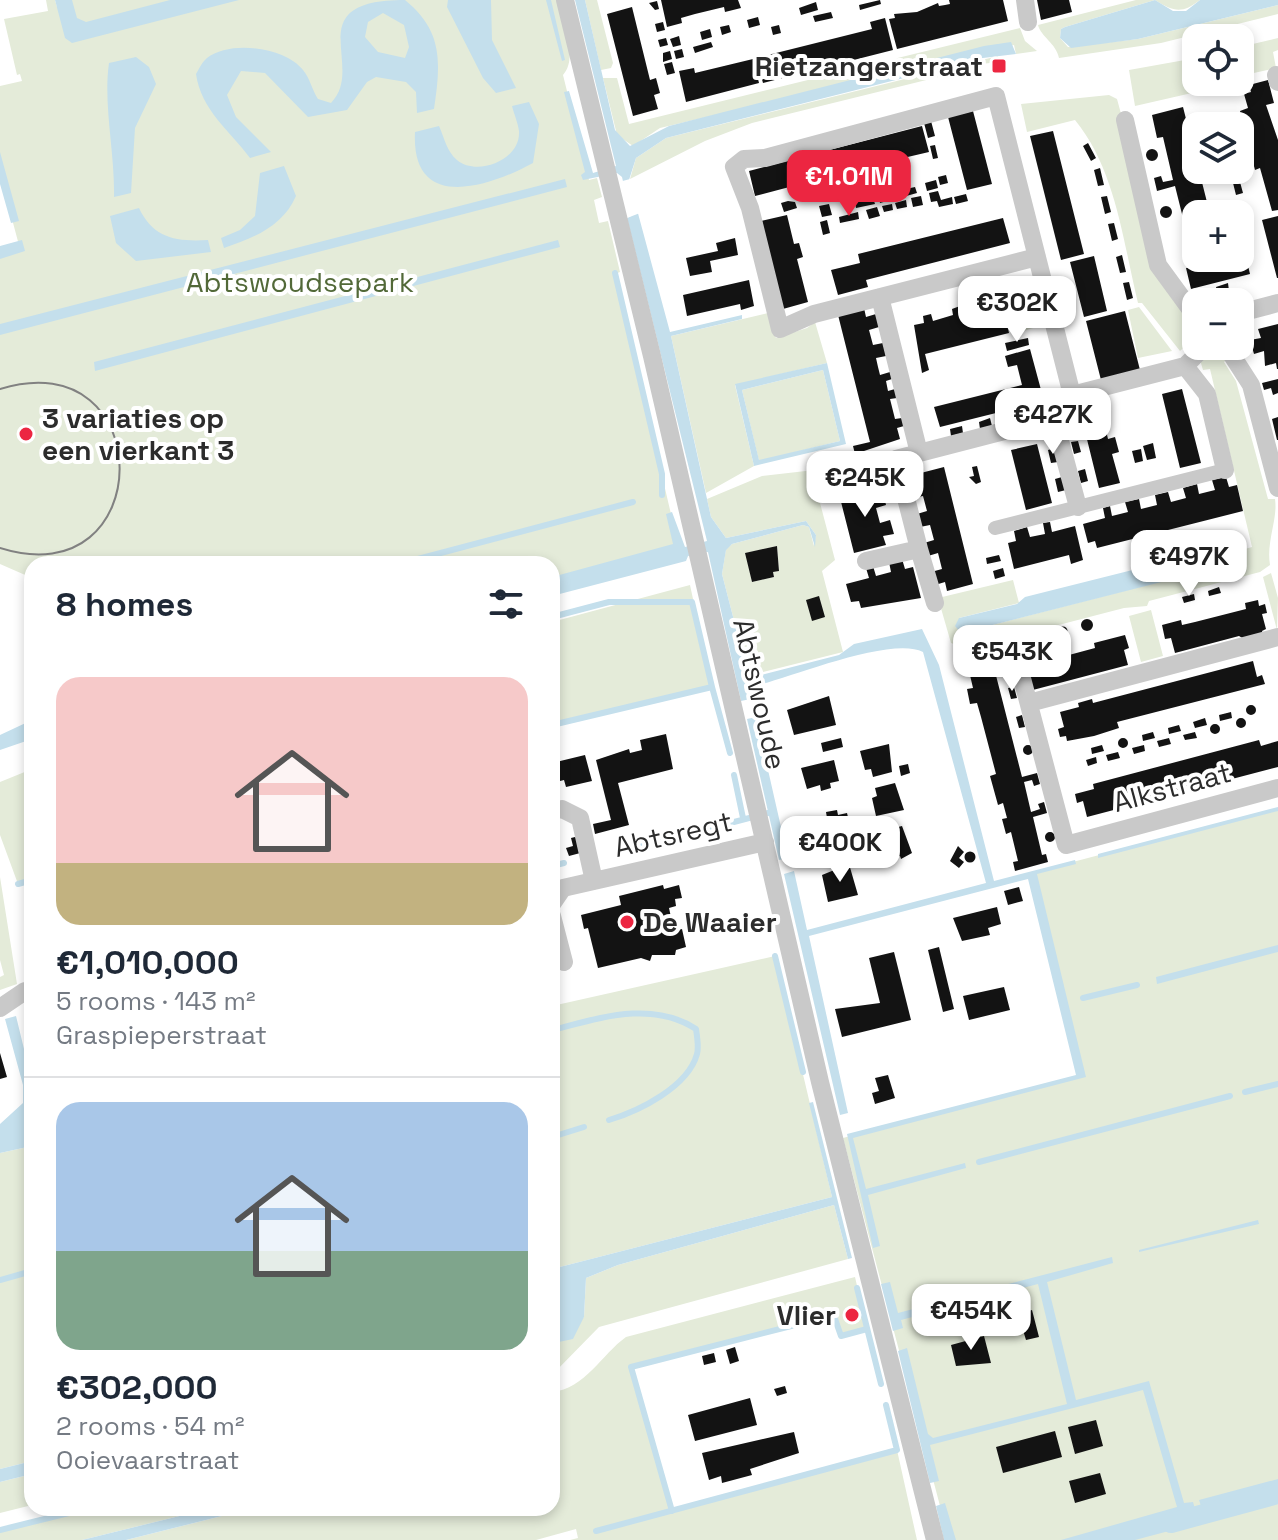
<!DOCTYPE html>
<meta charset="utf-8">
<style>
:root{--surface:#fff;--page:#f6f6f7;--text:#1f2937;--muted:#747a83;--line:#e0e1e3;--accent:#ec2641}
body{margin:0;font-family:"Space Grotesk",sans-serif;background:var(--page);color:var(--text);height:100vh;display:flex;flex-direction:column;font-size:30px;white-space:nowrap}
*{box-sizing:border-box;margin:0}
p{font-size:26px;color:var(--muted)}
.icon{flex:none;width:44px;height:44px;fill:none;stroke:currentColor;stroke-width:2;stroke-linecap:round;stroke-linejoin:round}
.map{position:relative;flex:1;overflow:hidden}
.details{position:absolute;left:24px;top:556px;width:536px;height:960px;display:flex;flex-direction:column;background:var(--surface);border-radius:24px;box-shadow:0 4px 12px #0003}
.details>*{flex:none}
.fabs{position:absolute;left:1182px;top:24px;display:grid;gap:16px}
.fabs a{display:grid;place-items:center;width:72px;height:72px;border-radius:16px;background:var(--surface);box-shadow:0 4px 12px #0003;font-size:40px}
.price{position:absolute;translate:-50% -68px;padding:0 18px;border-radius:16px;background:#fff;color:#222;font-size:26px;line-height:52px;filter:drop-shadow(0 2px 4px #0008)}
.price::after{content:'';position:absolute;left:50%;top:48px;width:24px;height:18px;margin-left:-12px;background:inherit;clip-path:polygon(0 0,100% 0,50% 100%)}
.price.current{background:var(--accent);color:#fff}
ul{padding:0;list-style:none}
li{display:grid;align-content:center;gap:16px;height:424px;padding:0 32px}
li+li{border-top:2px solid var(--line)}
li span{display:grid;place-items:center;height:248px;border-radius:24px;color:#555}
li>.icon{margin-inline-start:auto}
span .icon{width:144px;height:144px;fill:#fffc;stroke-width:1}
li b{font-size:34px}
h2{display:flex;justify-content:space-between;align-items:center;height:96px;padding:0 32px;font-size:34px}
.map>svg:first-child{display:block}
.green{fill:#e4ebd9;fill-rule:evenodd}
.water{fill:#c4dfec;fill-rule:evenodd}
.pier{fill:#fff}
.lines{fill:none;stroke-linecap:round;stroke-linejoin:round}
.stream{stroke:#c4dfec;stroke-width:6}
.canal{stroke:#c4dfec;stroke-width:20}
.building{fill:#131313}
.pedestrian{stroke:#c9c9c9;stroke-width:14}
.minor{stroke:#c9c9c9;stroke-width:18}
.tram{stroke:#818181;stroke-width:2}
.poi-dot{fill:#ec2641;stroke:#fff;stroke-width:3}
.labels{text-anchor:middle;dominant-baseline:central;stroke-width:8;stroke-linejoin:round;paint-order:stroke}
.poi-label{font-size:28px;font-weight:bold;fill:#2c2c2c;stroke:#fff;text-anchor:end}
.park-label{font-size:28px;fill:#526938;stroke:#fff}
.street-label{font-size:28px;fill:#2c2c2c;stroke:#fff}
</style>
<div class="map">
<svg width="1278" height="1540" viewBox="0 0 1278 1540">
<rect width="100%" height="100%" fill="#fff"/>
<!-- green -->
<path class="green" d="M46,0h9l2,7 6,-7h494c5,22 22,57 6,75l26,105 8,-2 5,19 -8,3 5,23 9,-2 12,51 -5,2 66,283 -129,33v-26h-520v14l-32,-14v-309l20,-6 -20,-75v-88l22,-5 -2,-7 -3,1 -13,-56 44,-8z
M585,0h12l16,63 -2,5 -10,2z
M1136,0h64c-18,14 -26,12 -45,0l-90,27 -4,2 -1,9 8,9 70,-8 140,-34v9l-117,29 -102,15c-3,-15 -18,-21 -21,-33z
M1020,28l5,13 12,10 -21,3 -2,-9 -354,83 -27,18 -16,-11 -14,-57h14l12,46z
M1278,38v12l-5,2 3,16 -36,8v-29z
M998,56l1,6 -27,3 -1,4 -219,54 -47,18 -75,38 6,-21 30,-20z
M1196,58v24h44l-105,24 -6,-36z
M1109,95l8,4 6,22 33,153 40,53v9l-16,15 -38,-48h-4c-15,-61 -22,-133 -63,-183l-48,12 -6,-28z
M1024,288l9,40 -16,5 -10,-40z
M1139,307l33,44 -34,7 -10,-48z
M768,313l8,25 31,-10 8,-6 12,41 -92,22 19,81 -48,27 -35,-157z
M1210,346h12l8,10 -6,6 12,19 32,118h7c3,21 -9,42 -5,66l-10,7 -111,29 -2,5 -23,2 -104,27 -7,-3 -51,15 -11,-4 -13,-45 75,-18 6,23 -60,15 2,15 283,-73 1,-11 7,-2 -42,-178 -7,1 -3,-10z
M823,370l17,71 -81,20 -17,-71z
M848,464l10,22 -39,13 16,61 -13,11 21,81 -88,22 -9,-7 -24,-93 4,-25 6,-5 71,-19 6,2 5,19 2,-11 -10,-14 -80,17 -15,-21 -4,-18 55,-23 70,-8 2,5 15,-3zM777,546l2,25 -6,1 1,5 -22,5 -6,-29z
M1271,573l7,25 -1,32 -14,-53z
M690,585l22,102 -160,38v-103z
M1151,610l12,46 -22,6 -12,-46z
M32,769v111l-14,4 -18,-49v-53z
M1278,808v732h-329l-106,-402 240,-64 -52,-201z
M0,877l17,107 -17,6v-13l4,-2 -4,-15z
M775,956l57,241 -280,72v-263z
M32,1146v315l-32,8v-316z
M834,1205l14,54 -249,68 -47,48v-39l2,7 30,-26 2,-39 32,-13z
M855,1277l12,52 -26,7 -8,-20 -202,52 41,142 225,-60 20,90h-347l8,-2 -2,-9 -40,11h-410l128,-32h298v-116c33,-3 50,-38 74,-55z
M32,1474v31l-32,8v-31z
M89,1508h123l-130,32h-82v-10z"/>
<!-- water -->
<path class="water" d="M55,0h17l5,18 9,4 84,-22h69l-167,43 -7,-5z
M405,0c38,31 36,62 29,109l-17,4 -1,-21 -10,-10 -30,-5 -9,5 -20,28 -39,7 -43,-44 -24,-2 -14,24 9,22 35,35 -21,6c-20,-27 -49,-48 -54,-84 3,-5 6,-12 11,-16 23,-18 78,-11 96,12 7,8 9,20 15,29l13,4c36,-36 -35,-103 74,-103zM383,13l21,12 5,22 -4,11 -27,-6 -13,-15 3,-15z
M448,0h43l1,40 24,48 -20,5 -13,-15 -36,-71z
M546,0h5l14,60 -3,1z
M575,0h10l30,130 15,16 39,-20 315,-80 27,-4 5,12 -33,4 -317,80 -30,20 -7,22 41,152 72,-17v4l-71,17 40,181 15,21 80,-17 10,14 -1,12 -6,-20 -6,-2 -71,19 -6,6 -4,24 24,93 15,8 78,-20 15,-11 68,-15 17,36 55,216 81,-21 1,4 -39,10 49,203 -233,61 13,51 99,-26 1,5 -98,27 12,51 -7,2 -26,-114 229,-59 -48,-196 -219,57 39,177 -8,2 -56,-241 10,-3 13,59 179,-47 -63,-231c-30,-16 -127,23 -161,32l-6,5 -1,9 -14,3 -33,-149 -20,4 -2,5 -134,35v-19l121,-33 -7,-30 6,-2 13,35 22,-6 -80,-323 4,-2 -9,-39 -5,-4 -34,7 -2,-5 4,-3 -21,-80 5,-1 24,82 23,-7z
M1155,0l18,11h13l14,-11h78v5l-140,34 -67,9 -11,-10 1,-9 4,-2z
M136,57l13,10 7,17 -21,44 -4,65 -17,4c1,-44 -11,-93 -5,-134z
M529,102l10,22 -6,39c-46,25 -122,49 -118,-31l24,-6c5,11 8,26 18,34 20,17 64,0 62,-29 -1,-8 -5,-17 -7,-25z
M0,152l19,69 -8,2 -11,-39z
M284,166l12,30c-13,30 -42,42 -72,52l-3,-10 19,-8 15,-14 5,-43z
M565,179l2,8 -567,148v-11z
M139,208c14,30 37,34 69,32l3,12 -75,9 -20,-18 -6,-27z
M22,240l3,11 -25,8v-13z
M558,240l2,7 -465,124 -1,-9z
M827,363l19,81 -92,22 -19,-82zM823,370l17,71 -81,19 -17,-70z
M1236,544l9,5 -5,13 -279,71 -6,-7 4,-8 58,-14 8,-7z
M756,717l32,141 -9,2 -32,-141z
M32,720v19l-32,11v-15z
M1278,807v4l-180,47v-4z
M1278,945v7l-121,32 -1,-7z
M16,1016l16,66v64l-32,7v-29l23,-21v-18l-18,-66z
M813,1102l39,156 -4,1 -14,-54 -216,60 -32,13 -2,39 -11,22 -19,4 -2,-74 280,-72 -23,-94z
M1258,1220l1,4 -120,28v-2z
M1112,1257l1,6 -66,19 29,118 73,-19 35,122 9,-1 6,21 -64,17h-74l116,-33 -34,-117 -213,55 9,36 -9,2 -32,-132 9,-3 21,86 5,4 134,-34 -29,-120 -137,36 2,8 -10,3 -12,-47 9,-2 8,31z
M32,1461v13l-32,8v-13z
M1278,1479v23l-72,19 -7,-21z
M945,1503l11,37h-12l-8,-34z
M212,1508h42l-128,32h-44z"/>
<!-- pier -->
<path class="pier" d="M630,179l10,34 -13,5 -8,-36z"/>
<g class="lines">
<!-- stream -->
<path class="stream" d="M615,273l47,201v21
M399,564l234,-62
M552,617l57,-15h83l20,85 -160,38
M712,687l18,66
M734,775l9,43
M631,849l137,-36
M552,866l12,-3
M18,884l14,-4
M775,956l28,116
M1083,998l54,-13
M552,1030c48,-12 100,-30 144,-1 1,7 3,18 1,25 -9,33 -58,57 -88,66
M1245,1092l33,-8
M552,1137l32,-10
M979,1162l251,-66
M0,1280l32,-9
M857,1288l24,96
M827,1317l7,-1 7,20 26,-7
M672,1511l-41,-144 180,-46
M0,1530l89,-22
M596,1531l301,-81 -11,-45"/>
<!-- canal -->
<path class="canal" d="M1171,1523l107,-29"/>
</g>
<!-- building -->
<path class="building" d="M661,0h77l3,8 -16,4 -1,-5 -29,7 -14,4 1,5 -15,4z
M880,0l1,4 -21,6 -1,-5z
M949,0h54l5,21 -111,28 -8,-30 6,-1 -1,-4 23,-2 21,-9 1,3 6,-1 5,-1z
M1037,0h32l3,12 -31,8z
M657,1l2,8 -4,1 -6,-7z
M816,2l2,8 -17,5 -2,-7z
M632,7l18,73 6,-2 4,15 -6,2 4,14 -25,7 -26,-102z
M831,12l2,6 -18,4 -2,-6z
M758,17l2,8 -11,3 -2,-8z
M885,18l8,32 -130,33 -7,-25 116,-29 -2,-7z
M663,22l2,8 -8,2 -2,-8z
M729,25l2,7 -9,3 -2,-8z
M779,25l2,8 -8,2 -2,-8z
M710,29l2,8 -10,3 -2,-8z
M679,36l2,9 -8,2 -3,-8z
M666,38l2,7 -8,2 -2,-7z
M711,42l2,5 -18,6 -2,-6z
M682,49l2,8 -8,2 -2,-8z
M670,51l2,8 -9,3v-9z
M753,59l6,24 -73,19 -7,-31 15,-3 1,5z
M672,62l3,11 -8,2 -3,-11z
M1268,80l6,23 -8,2 12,35v70l-6,1 -12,-43 -5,2 -15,-59 8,-3 -4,-14 7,-2 -2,-7z
M1183,107l27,107h-14v22l-8,2 -13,-52 -18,5 -3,-13 7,-2 2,6 10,-2 -10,-43 -6,1 -5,-23z
M973,111l19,73 -25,6 -19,-73z
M931,121l4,15 -7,2 -4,-15z
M922,126l7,26 -30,7 2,5 -15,4 -1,-5 -27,12 -2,-5 -27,12 -2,-5 -72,19 -6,-25z
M1053,131l31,123 -23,6 -31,-124z
M1088,143l8,15 -5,3 -8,-15z
M935,145l3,13 -5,1 -3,-13z
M1146 155a6 6 0 1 1 12 0a6 6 0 1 1-12 0Z
M1100,168l4,17 -6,1 -4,-16z
M946,175l2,8 -8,2 -2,-8z
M936,180l2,8 -11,3 -2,-8z
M1240,182l3,11 -7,2 -3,-12z
M915,187l2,6 -18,5 -2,-7z
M892,190l2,9 -14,4 -2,-9z
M938,191l3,9 11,-3 1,7 -14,3 -2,-6 -6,1 -2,-9z
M966,194l2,7 -12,3 -2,-7z
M921,196l2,9 -10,2 -2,-9z
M1107,196l4,16 -6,2 -4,-17z
M873,198l2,6 -19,4 -1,-5z
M906,200l1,7 -10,2 -2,-6z
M788,201l7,1 2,6 -13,4 -3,-9z
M829,204l3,11 -10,2 -3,-11z
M892,204l1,6 -9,2 -2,-6z
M1160 212a6 6 0 1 1 12 0a6 6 0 1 1-12 0Z
M877,207l3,9 -11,3 -3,-9z
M858,212l1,7 -19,4 -1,-6z
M787,215l7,29 5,-1 4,14 -6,2 11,43 -25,7 -22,-88z
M1278,216v62h-1l-15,-58z
M1003,218l7,25 -144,37 2,7 -30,8 -7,-25 29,-7 -2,-9z
M827,220l3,13 -7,2 -3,-13z
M1114,223l4,16 -6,2 -4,-17z
M735,238l3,17 -28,6 2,11 -22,4 -4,-18 32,-7 -2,-8z
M1245,253l5,21 -59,15 -5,-21 54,-10z
M1122,255l4,17 -6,1 -4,-16z
M1094,256l13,55 -23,6 -14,-55z
M749,280l5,26 -13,4 -1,-6 -53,12 -4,-21z
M1129,282l4,16 -6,2 -4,-17z
M1228,283l1,8 -12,2 -1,-6z
M989,299l2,7 11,-3 7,30 -84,21 4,16 -7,3 -8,-48 10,-2 -1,-7 8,-2 2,7 20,-6 -1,-6 8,-3 2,7 20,-5 -2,-6z
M864,308l2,9 10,-3 3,13 -10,3 4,15 10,-2 3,13 -10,2 2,9 2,8 10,-3 2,7 -6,2 2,10 7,-2 2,9 -7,1 5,20 7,-1 2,8 -7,2 3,11 -45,15 -2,-8 17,-4 -32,-127z
M1125,311l15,59 -39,10 -15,-59z
M1278,324v45h-1l-1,-6 -11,3 -1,-15 -10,3 -4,-14 11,-2 -3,-9z
M1028,338l1,7 -22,6 -2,-8z
M1030,349l14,52 -104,26 -6,-20 88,-22 -5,-20 -9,2 -3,-11z
M1278,379v14l-5,2 -2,-7 -7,2 -2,-7z
M1182,389l19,74 -21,5 -18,-74z
M1101,410l7,29 7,-2 4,15 -7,2 8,29 -21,5 -18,-73z
M1019,411l2,7 -12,3 -2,-7z
M1278,417v23h-1l-5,-21z
M990,418l2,8 -12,3 -1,-7z
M962,426l1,7 -12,3 -1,-7z
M1078,441l3,11 -7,2 -3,-12z
M1153,443l3,15 -9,2 -4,-14z
M1037,444l15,59 -26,7 -15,-60z
M1055,448l3,14 -7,1 -3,-13z
M1141,449l2,12 -8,2 -3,-12z
M977,466l4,16 -5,2 -7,-7 5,-1 -2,-9z
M944,467l29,117 -26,7 -2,-9 -10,3 -4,-13 11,-3 -4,-16 -10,3 -4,-13 10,-3 -4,-15 -10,2 -3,-13 10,-3 -4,-15 -10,2 -3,-13 10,-3 -3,-8z
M1085,469l3,12 -7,2 -3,-12z
M1062,477l4,13 -8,2 -3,-13z
M1226,477l3,10 8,-2 6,26 -146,37 -2,-7 -7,2 -5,-19 22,-6 -2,-10 7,-2 2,10 16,-4 -3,-10 14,-3 2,10 16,-4 -2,-10 13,-3 3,10 15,-4 -3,-10 14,-4 2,10 16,-4 -3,-10z
M871,486l2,8 10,-2 3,13 -10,3 4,15 10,-3 4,14 -11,2 3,9 -32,8 -15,-59z
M1050,522l2,10 23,-6 8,34 -12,4 -2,-9 -55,14 -6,-26 8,-2 -2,-10 13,-4 3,10 15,-3 -2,-11z
M777,546l2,25 -6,1 1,5 -22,5 -7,-29z
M999,555l2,6 -14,3 -1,-6z
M902,559l3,10 8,-2 8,31 -60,10 -2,-7 -8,1 -5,-18 23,-6 -3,-10 7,-2 3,10 15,-4 -2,-10z
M1003,568l2,8 -10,3 -2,-8z
M1219,587l2,6 -12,3 -1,-5z
M1194,594l1,6 -11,3 -2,-6z
M819,596l6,21 -13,4 -6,-21z
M1258,600l1,6 6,-2 2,9 -5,1 4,15 -4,2 1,4 -19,4 -5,-3 -64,17 -4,-15 -6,1 -3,-14 19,-5 1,5 13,-3 51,-13 -1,-6z
M1081 625a6 6 0 1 1 12 0a6 6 0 1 1-12 0Z
M1058.5 631a4.5 4.5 0 1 1 9 0a4.5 4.5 0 1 1-9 0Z
M1125,635l4,13 -5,2 4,15 -99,26 -4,-25 19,-5 -1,-5 26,-1 26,-7 -1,-5z
M990,652l32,125 15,-4 3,11 -6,2 -2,-6 -8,2 7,30 9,-3 -2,-5 6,-2 3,11 -14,4 9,38 4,-1 2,8 -33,9 -2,-9 5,-1 -7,-29 -5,2 -4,-15 5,-1 -4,-15 -5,2 -8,-29 6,-2 -15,-57 -4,-14 -7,1 -3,-15 6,-1 -7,-30z
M1007,658l3,11 -6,2 -3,-12z
M1253,661l4,16 5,-2 3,9 -148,38 2,6 -25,8 -27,5 -1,-5 -6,1 -2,-8 6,-2 -4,-15 19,-5 -1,-4 14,-4 1,4z
M1014,687l3,11 -6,1 -3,-11z
M829,696l7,29 -42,10 -7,-25z
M1246 710a5 5 0 1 1 10 0a5 5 0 1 1-10 0Z
M1231,712l1,6 -12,3 -1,-6z
M1022,715l3,12 -6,1 -3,-11z
M1205,718l2,7 -12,3 -2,-6z
M1236 723a5 5 0 1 1 10 0a5 5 0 1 1-10 0Z
M1210 729a5 5 0 1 1 10 0a5 5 0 1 1-10 0Z
M1179,725l2,6 -12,3 -1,-6z
M1153,732l2,6 -12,3 -1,-6z
M1195,732l2,6 -12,2 -2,-5z
M666,734l7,35 -55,14 11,42 -34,9 -2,-10 18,-4 -15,-60 33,-11 1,4 12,-3 -2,-10z
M841,738l2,9 -20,5 -2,-9z
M1169,738l2,6 -12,3 -2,-6z
M1118 743a5 5 0 1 1 10 0a5 5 0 1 1-10 0Z
M1259,740l2,6 17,-5v26l-191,50 -4,-16 -6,2 -2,-9 19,-5 -1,-5z
M889,744l3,28 -19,5 -2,-8 -6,1 -5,-19z
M1102,745l2,6 -12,3 -1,-6z
M1144,745l1,6 -11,3 -2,-6z
M1023 750a5 5 0 1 1 10 0a5 5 0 1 1-10 0Z
M1118,752l2,6 -12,3 -2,-6z
M585,755l7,26 -26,6 -2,-7 -12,3v-20z
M1096,757l1,6 -9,3 -2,-6z
M834,760l5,21 -9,2 1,5 -10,3 -1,-6 -13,4 -6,-21z
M908,764l2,9 -9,3 -2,-10z
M895,783l9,27 -28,6 -4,-18 5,-2 -2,-8z
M837,810l1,5 9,-2 5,21 -33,8 -5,-21 13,-3 -1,-6z
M902,826l10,27 -11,6 -1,-3 -17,4 -4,-19 6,-2 -2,-8z
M1045 837a5 5 0 1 1 10 0a5 5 0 1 1-10 0Z
M579,836l5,16 -15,4 -3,-8 7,-2 -2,-8z
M958,846l6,6 -5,6 5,4 -5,6 -9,-7z
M964.5 857a5.5 5.5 0 1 1 11 0a5.5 5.5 0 1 1-11 0Z
M849,864l9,31 -30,7 -6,-27z
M663,885l1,4 15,-4 3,13 -7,1 1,7 -7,2 5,23 8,-2 4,18 -10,3 -1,5h-23l-2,6 -9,-3 -43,10 -10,-40 -4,1 -3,-14 40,-10 -2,-9z
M1019,887l4,14 -15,4 -4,-14z
M997,907l4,17 -13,4 2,7 -28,6 -9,-23z
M939,947l15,62 -11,3 -15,-62z
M894,952l17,68 -69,17 -7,-28 45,-6 -11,-45z
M1004,987l6,23 -41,10 -6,-24z
M0,1053l7,24 -7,2z
M888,1075l7,23 -20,6 -3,-11 7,-2 -4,-13z
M1032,1310l7,27 -13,3 -8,-26z
M984,1336l7,27 -35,3 -5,-21z
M735,1347l4,14 -9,3 -4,-14z
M714,1353l2,9 -12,3 -2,-9z
M785,1386l2,7 -10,3 -3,-7z
M750,1398l7,27 -62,16 -7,-26z
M1096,1420l7,26 -28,8 -7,-27z
M1055,1431l7,26 -59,16 -7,-26z
M794,1432l5,21 -49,16 2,6 -30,8 -1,-7 -12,4 -7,-27z
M1100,1473l6,21 -31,9 -6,-22z"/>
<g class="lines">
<!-- pedestrian -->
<path class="pedestrian" d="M995,528l230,-58"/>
<!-- minor -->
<path class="minor" d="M565,0l87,356 168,726 115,458
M1025,0l3,22
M1276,75l2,7
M1125,120l33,145 38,52
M1037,257l-223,57 -34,15 -30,-121 -16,-41 10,-8 21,-1 231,-62 76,299
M880,297l39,156
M1240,313l38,-10
M1226,346l25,39 27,103
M1185,366l22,28 18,76
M1052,411l26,96
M919,549l16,54
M866,561l53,-12 -23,-90 139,-36 37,-28 113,-29 20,-20
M1014,648l52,197 212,-57
M1029,703l249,-66
M552,811l10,-2 18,9 14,63
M552,904l11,-16 202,-46
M552,916l12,46
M0,1008l25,-17"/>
<!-- tram -->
<path class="tram" d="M0,389c160,-49 159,209 0,159"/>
</g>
<!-- markers -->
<g class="poi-dot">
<rect x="991" y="58" width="16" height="16" rx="4"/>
<circle cx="26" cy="434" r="8"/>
<circle cx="627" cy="922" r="8"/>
<circle cx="852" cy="1315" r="8"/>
</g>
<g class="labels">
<!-- poi labels -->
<g class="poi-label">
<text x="983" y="66">Rietzangerstraat</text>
<text x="42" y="418" text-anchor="start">3 variaties op<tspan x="42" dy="32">een vierkant 3</tspan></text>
<text x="643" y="922" text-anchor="start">De Waaier</text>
<text x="836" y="1315">Vlier</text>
</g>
<!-- park labels -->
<g class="park-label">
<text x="300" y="282">Abtswoudsepark</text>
</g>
<!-- street labels -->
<g class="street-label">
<text transform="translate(760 694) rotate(77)">Abtswoude</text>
<text transform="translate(1172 787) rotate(-15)">Alkstraat</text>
<text transform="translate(673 834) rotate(-13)">Abtsregt</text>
</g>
</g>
</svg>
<div class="fabs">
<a><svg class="icon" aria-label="locate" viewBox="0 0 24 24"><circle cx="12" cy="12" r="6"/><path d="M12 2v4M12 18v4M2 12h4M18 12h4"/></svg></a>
<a><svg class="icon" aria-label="layers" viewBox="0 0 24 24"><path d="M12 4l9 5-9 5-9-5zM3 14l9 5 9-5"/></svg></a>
<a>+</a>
<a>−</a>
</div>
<b class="price current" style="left:849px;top:218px">€1.01M</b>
<b class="price" style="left:1017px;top:344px">€302K</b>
<b class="price" style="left:1053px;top:456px">€427K</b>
<b class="price" style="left:865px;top:519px">€245K</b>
<b class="price" style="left:1189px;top:598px">€497K</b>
<b class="price" style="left:1012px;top:693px">€543K</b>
<b class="price" style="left:840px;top:884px">€400K</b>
<b class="price" style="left:971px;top:1352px">€454K</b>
<section class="details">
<h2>8 homes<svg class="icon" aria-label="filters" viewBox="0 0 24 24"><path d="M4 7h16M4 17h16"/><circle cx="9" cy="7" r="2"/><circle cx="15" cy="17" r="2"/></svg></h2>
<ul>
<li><span style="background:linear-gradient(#f6c9c9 75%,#c2b280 0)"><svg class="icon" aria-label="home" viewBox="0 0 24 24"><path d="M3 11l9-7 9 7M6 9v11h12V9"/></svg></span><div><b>€1,010,000</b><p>5 rooms · 143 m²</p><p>Graspieperstraat</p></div></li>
<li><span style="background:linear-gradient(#a9c7e8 60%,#7fa58c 0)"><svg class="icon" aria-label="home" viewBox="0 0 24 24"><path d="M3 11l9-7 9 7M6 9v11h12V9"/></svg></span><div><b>€302,000</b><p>2 rooms · 54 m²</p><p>Ooievaarstraat</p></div></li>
</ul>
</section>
</div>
